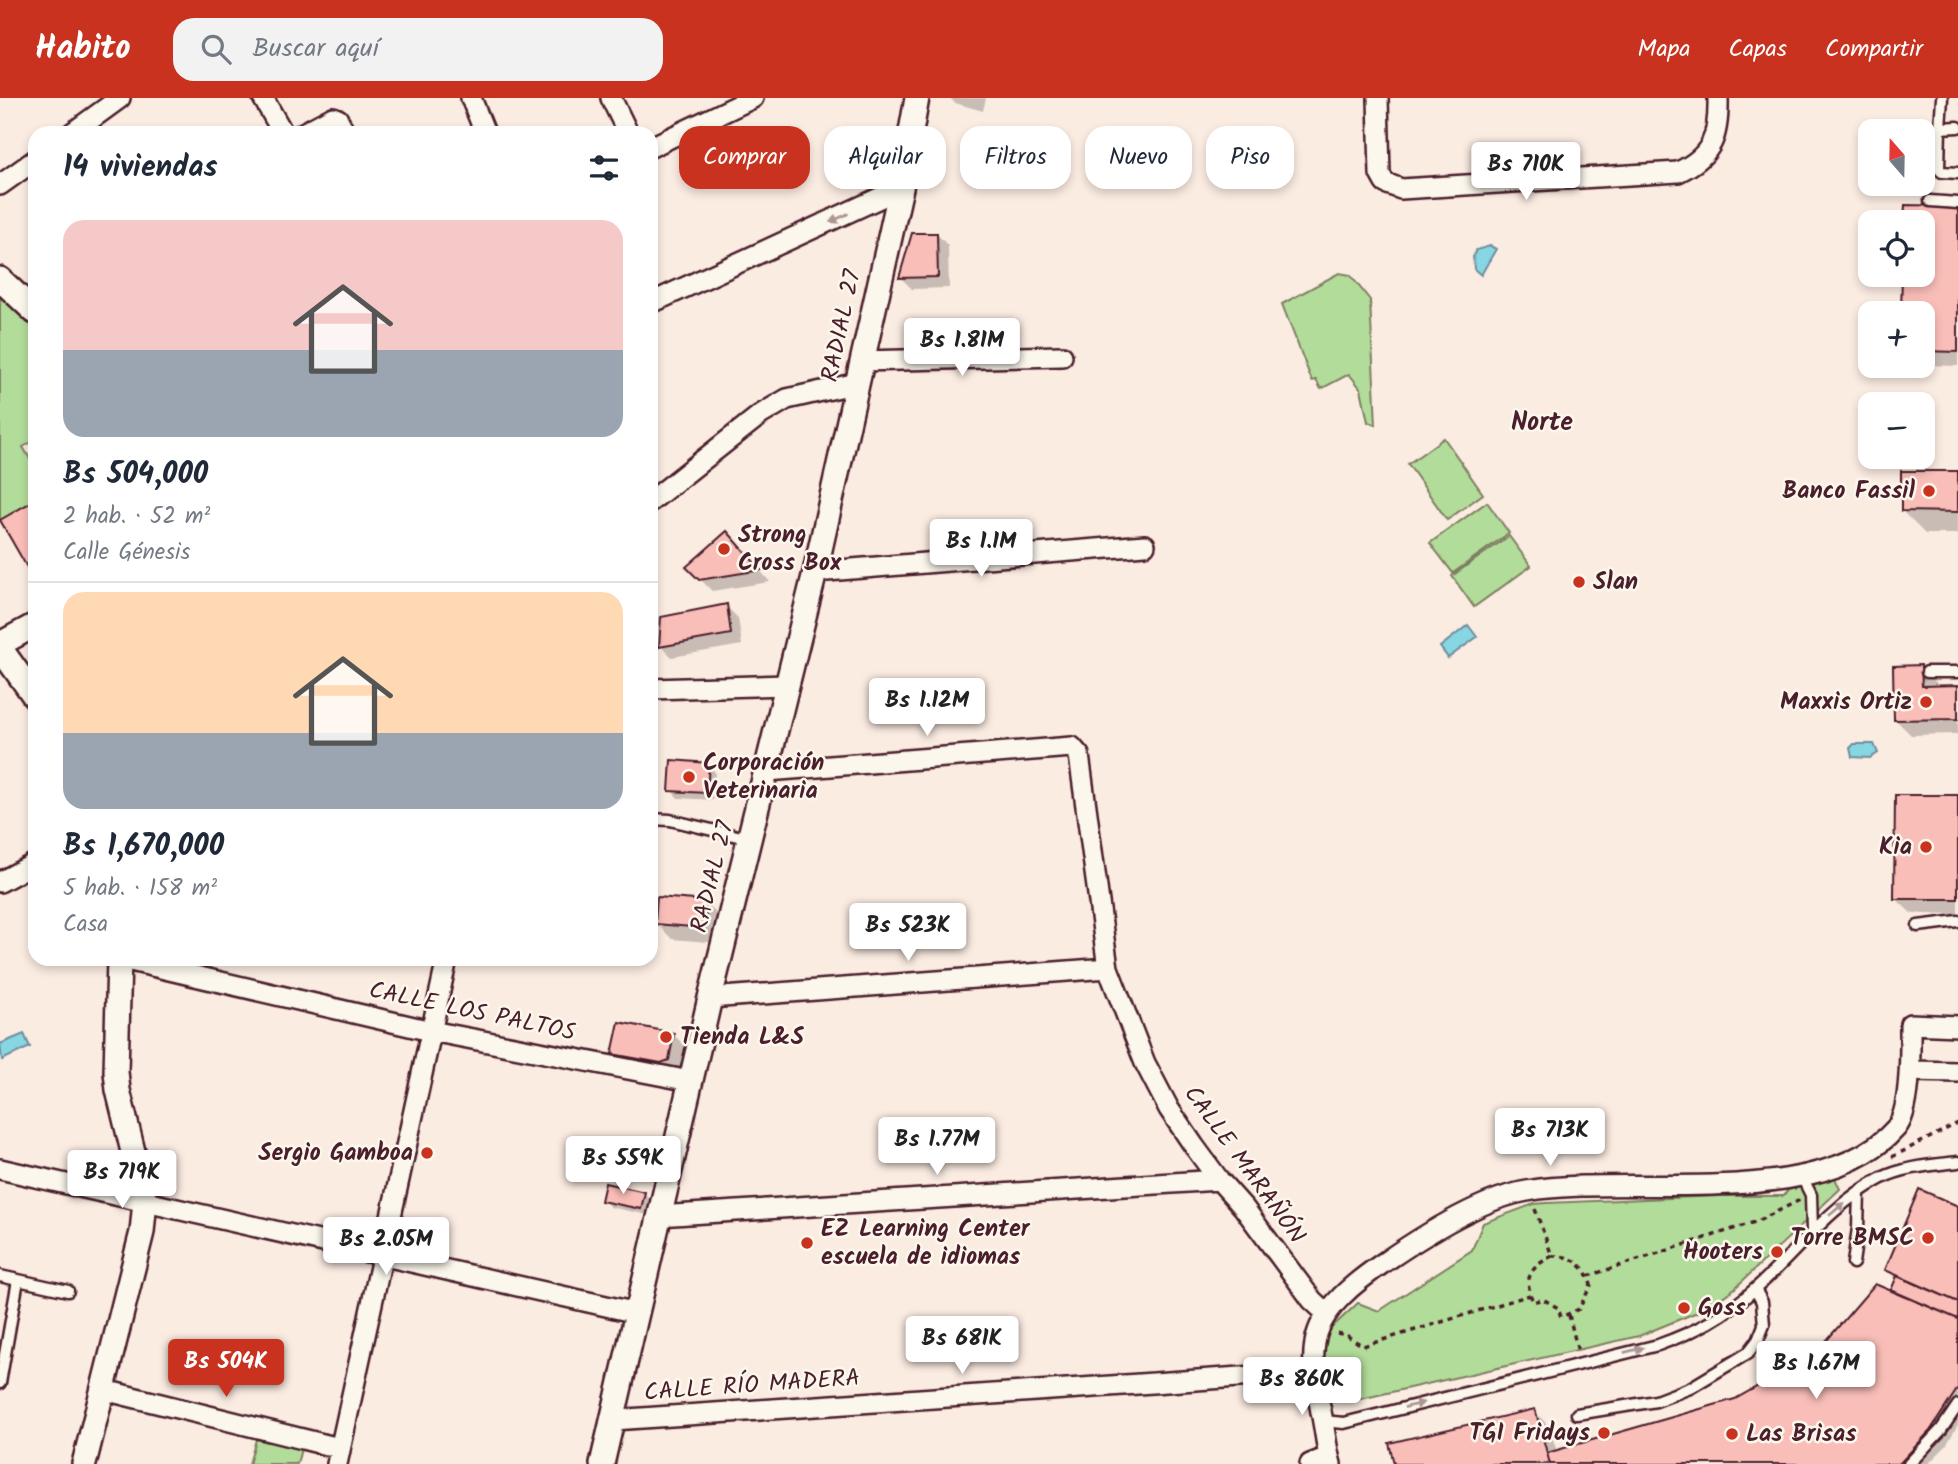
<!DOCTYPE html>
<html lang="es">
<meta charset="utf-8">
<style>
:root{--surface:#fff;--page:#f2f2f3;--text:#1f2937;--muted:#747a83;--line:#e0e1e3;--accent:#c8321e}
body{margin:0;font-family:Kalam,sans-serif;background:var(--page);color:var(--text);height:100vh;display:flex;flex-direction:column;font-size:26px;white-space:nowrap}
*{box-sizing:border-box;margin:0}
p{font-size:23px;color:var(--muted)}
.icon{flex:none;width:38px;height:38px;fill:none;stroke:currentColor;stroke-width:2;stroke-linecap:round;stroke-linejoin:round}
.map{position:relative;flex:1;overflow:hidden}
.panel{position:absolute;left:28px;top:28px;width:630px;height:840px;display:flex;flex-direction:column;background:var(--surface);border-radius:21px;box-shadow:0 4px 10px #0003}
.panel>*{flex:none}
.banner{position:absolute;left:679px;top:28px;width:665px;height:63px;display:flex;gap:14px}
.needle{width:46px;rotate:340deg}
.controls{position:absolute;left:1858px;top:21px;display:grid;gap:14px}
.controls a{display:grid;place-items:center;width:77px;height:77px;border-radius:14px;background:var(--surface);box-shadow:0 4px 10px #0003;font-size:35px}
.price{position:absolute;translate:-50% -60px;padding:0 16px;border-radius:7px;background:#fff;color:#222;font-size:23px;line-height:46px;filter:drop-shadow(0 2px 4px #0008)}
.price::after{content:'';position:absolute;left:50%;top:42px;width:21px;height:16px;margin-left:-10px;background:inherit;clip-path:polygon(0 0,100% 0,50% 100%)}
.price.on{background:var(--accent);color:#fff}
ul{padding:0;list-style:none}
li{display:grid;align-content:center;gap:14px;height:371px;padding:0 35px}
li+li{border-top:2px solid var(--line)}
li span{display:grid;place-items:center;height:217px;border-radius:21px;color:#555}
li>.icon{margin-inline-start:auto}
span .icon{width:126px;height:126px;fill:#fffc;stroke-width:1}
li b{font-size:30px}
h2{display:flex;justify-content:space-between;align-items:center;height:84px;padding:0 35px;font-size:30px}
.pill{padding:0 24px;border-radius:21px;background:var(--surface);box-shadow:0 4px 10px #0003;font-size:24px;line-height:63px}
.pill.on{background:var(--accent);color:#fff}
header{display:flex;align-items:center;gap:42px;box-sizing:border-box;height:98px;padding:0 35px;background:var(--accent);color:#fff}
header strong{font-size:33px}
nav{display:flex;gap:38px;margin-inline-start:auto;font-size:24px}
.search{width:490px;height:63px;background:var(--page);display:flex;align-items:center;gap:18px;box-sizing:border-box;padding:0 24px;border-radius:21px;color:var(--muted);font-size:26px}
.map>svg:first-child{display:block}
.green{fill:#b2dc9a;stroke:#7e7e62;stroke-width:2}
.water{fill:#87d6e4;stroke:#6f8d9a;stroke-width:2}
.shadow{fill:#0003}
.building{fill:#fabeb8;stroke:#4a1f2b;stroke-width:2}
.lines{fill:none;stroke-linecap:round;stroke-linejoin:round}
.service-casing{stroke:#4a1f2b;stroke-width:15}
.minor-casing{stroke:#4a1f2b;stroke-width:24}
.tertiary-casing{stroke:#4a1f2b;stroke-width:28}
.path{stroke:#4a1f2b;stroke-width:3.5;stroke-dasharray:5 5;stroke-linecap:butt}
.service{stroke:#fbf7ec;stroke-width:10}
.minor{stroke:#fbf7ec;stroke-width:19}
.tertiary{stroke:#fbf7ec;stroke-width:23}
.oneway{fill:#ab9695}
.poi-dot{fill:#c8321e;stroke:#fbf7ec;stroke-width:2.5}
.labels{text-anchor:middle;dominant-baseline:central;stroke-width:5;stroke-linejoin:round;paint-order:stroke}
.street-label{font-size:24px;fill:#4a1f2b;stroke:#fbf7ec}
.poi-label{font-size:24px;font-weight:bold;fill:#4a1f2b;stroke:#fbf7ec;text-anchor:end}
.neighbourhood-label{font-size:26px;font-weight:bold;fill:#4a1f2b;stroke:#fbf7ec}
</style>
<header>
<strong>Habito</strong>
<div class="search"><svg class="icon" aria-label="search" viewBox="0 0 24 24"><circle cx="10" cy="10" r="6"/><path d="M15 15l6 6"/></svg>Buscar aquí</div>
<nav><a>Mapa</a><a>Capas</a><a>Compartir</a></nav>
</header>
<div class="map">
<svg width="1958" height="1366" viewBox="0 0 1958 1366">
<rect width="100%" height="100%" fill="#fbece2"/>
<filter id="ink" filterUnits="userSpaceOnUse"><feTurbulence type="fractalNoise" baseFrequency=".0143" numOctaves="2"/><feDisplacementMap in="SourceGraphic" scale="14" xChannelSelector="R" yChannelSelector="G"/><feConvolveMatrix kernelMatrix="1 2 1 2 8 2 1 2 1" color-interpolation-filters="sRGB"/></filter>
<g filter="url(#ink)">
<!-- green -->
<path class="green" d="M1339,175l11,2 20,25 6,125 -8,-3 -7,-33 -12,-15 -28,15 -5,-9 -4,1 -30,-77z
M0,195l35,36v111l-12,7 12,20v33l-35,20z
M1444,340l39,56 -36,26 -39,-56z
M1487,404l22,31 -56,40 -23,-30z
M1509,438l22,30 -57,41 -22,-31z
M1834,1078l6,13 -105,99 -28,20 -68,28 -274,62c-5,1 -12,3 -17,2 -26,-3 -25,-39 -27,-58l7,-11 30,-28 21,8 93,-61 11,-27 51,-19 12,-1 174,-7h63l5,-6z
M257,1338l44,13 -4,15h-48z"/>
<!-- water -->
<path class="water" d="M1490,148l6,3 -15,26 -7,-6 -1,-13 3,-6z
M1468,527l9,12 -29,21 -8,-11z
M1854,646h20l4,9 -8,5 -18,-1 -2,-9z
M24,936l6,13 -28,13 -2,-16z"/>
<!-- shadow -->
<path class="shadow" d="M950,0h36l-3,13 -28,-8z
M1907,108l51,2v158l-35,-1v-52h-20l1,-38h19v-53h-17z
M937,136l11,12 1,42 -37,1 -11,-11z
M1958,375v61h-33l-23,-23z
M738,447l32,37 -58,9 -24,-24z
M726,508l12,12 4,27 -70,12 -11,-11z
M1921,569l15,15v6l22,-1v47l-47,1 -15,-15z
M708,667l7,7 -2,28 -35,-2 -7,-8z
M1958,699v117l-47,-1 -16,-15z
M706,805l15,15 -2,25 -47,-4 -15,-15z
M673,936l15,15 -5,26 -53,-7 -16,-15z
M644,1095l7,7 -3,15 -38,-8 -7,-7z
M1958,1110v217l-13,22 -17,17h-533l139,-53 15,15 8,26 179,-51 80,-46 84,-59 -7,-6 4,-10 -10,-10z"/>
<!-- building -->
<path class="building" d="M1905,107l53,1v146l-35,-1v-38h-22l1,-38h21v-53h-19z
M912,135h25l1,44 -39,1z
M1901,373h57v41l-57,-1z
M35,402v65l-7,4 -28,-49z
M727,433l34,39 -62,10 -13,-13z
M727,506l4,30 -72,13 2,-30z
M1921,567l1,21 36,-1v34l-64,1 -1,-54z
M671,662l38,3 -2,30 -38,-2z
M1895,697h63v104h-64z
M657,799l50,4 -2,27 -50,-4z
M619,924l55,11 -5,27 -8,3 -49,-9z
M605,1085l40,9 -4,17 -40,-8z
M1919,1091l39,17v96l-73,-32z
M1897,1178l61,26v17l-67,-29z
M1875,1186l83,35v69l-28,43 -31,33h-349l-3,-11 188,-54 80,-45z
M1535,1311l15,55h-156l-5,-21z"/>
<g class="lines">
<defs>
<path id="service" d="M1958,29l-18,1 -1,41 3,3 16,1
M1940,30l2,-30
M1930,103l28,2
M1927,574h31
M651,721l19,1 80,19
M1918,828l40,-5
M1802,1079l9,18 1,36
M1853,1165l5,-35 1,-36
M0,1178l68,15
M0,1285l18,-103
M1577,1316l79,-13 34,-13 58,-35 10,-13 6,-15 -2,-23 -7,-13
M1323,1323l21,2 314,-78c37,-13 67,-29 97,-56 42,-37 74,-83 125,-110 23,-12 52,-14 78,-17
M1909,1366l32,-34 17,-25"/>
<path id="minor" d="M263,0l20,35
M471,0l14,35
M611,0l17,35
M1378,0l2,76 5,9 16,6 277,-17c35,-16 41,-37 40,-74
M72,35l48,-35
M303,35l30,-16 5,2 7,14
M651,49l102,-49
M0,87l35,-25
M651,205l250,-115
M861,263l201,-5
M651,403l109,-86 27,-16 70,-16
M815,474l330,-27
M651,591l135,-4
M767,673l305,-24 7,8 29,213 37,95 24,46 25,37 25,34 25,28 68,92 15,14
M0,784l35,-19
M122,861l309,72 259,50
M710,900l398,-30
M1910,973l48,1
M0,1071l637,144
M658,1118l561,-36
M104,1292l235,58
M613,1322l701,-48
M337,1366l110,-505
M1310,1366l18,-7
M1331,1366c-5,-17 -6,-35 -10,-52 -4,-23 -10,-46 -6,-69 5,-35 43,-63 71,-82 38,-26 96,-63 141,-70 103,-18 295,22 369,-63 16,-18 14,-80 14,-104l48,2"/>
<path id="tertiary" d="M0,181l35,33
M0,546l35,-19
M0,550l35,49
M84,1366l58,-232 3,-31 -27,-111 -2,-18 3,-113
M602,1366l108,-466 105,-426 86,-384 16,-90"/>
</defs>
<!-- service casing -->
<use href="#service" class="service-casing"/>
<!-- minor casing -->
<use href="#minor" class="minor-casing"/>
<!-- tertiary casing -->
<use href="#tertiary" class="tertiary-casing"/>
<!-- path -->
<path class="path" d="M1892,1059l66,-34
M1535,1111l17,47
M1552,1158c21,-1 33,9 39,29l-12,24 -18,8 -3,-9 -15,-9 -10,3c-10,-25 -3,-34 19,-46z
M1588,1178l170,-55 42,-21
M1569,1217l9,37
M1337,1235l9,2 17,11 167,-51"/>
<!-- service -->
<use href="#service" class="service"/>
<!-- minor -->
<use href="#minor" class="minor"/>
<!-- tertiary -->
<use href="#tertiary" class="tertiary"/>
</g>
<!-- one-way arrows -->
<defs><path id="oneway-solid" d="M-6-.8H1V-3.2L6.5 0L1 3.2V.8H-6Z" transform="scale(1.75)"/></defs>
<g class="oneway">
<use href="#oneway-solid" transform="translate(839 120) rotate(155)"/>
<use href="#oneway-solid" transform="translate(1837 1111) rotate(-40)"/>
<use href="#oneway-solid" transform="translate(1634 1252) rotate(-14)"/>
<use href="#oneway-solid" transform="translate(1414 1307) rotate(-15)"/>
</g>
</g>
<!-- markers -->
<g class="poi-dot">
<circle cx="1929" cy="393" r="7"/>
<circle cx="724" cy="451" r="7"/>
<circle cx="1579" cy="484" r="7"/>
<circle cx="1926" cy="604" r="7"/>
<circle cx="689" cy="679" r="7"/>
<circle cx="1926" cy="749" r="7"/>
<circle cx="666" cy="939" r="7"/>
<circle cx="427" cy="1055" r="7"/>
<circle cx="1928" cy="1140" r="7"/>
<circle cx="807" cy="1145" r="7"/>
<circle cx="1777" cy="1154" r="7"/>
<circle cx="1684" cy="1210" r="7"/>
<circle cx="1604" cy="1335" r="7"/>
<circle cx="1732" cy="1336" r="7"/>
</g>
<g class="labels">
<!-- street labels -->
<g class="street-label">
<text transform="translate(842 228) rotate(-78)">RADIAL 27</text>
<text transform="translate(713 779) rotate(-76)">RADIAL 27</text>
<text transform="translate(472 914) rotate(12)">CALLE LOS PALTOS</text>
<text transform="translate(1244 1067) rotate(54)">CALLE MARAÑÓN</text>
<text transform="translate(752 1288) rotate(-4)">CALLE RÍO MADERA</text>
</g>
<!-- poi labels -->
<g class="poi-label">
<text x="1915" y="393">Banco Fassil</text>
<text x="738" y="437" text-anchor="start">Strong<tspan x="738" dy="28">Cross Box</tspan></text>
<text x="1593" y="484" text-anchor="start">Slan</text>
<text x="1912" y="604">Maxxis Ortiz</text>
<text x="703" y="665" text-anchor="start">Corporación<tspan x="703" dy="28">Veterinaria</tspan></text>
<text x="1912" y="749">Kia</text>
<text x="680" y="939" text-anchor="start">Tienda L&amp;S</text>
<text x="413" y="1055">Sergio Gamboa</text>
<text x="821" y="1131" text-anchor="start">EZ Learning Center<tspan x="821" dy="28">escuela de idiomas</tspan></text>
<text x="1914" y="1140">Torre BMSC</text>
<text x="1763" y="1154">Hooters</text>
<text x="1698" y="1210" text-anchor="start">Goss</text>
<text x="1590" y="1335">TGI Fridays</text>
<text x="1746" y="1336" text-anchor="start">Las Brisas</text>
</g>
<!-- neighbourhood labels -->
<g class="neighbourhood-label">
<text x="1542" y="325">Norte</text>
</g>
</g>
</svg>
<div class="controls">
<a><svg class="needle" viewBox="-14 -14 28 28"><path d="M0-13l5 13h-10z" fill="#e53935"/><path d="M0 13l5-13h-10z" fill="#747a83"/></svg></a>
<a><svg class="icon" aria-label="locate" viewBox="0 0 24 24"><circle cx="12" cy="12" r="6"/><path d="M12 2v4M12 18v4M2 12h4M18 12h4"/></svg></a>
<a>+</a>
<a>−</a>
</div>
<b class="price" style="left:1526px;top:104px">Bs 710K</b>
<b class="price" style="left:962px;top:280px">Bs 1.81M</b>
<b class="price" style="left:981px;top:481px">Bs 1.1M</b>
<b class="price" style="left:927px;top:640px">Bs 1.12M</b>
<b class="price" style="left:908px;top:865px">Bs 523K</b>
<b class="price" style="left:1550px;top:1070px">Bs 713K</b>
<b class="price" style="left:937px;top:1079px">Bs 1.77M</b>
<b class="price" style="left:623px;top:1098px">Bs 559K</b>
<b class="price" style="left:122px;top:1112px">Bs 719K</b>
<b class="price" style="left:386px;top:1179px">Bs 2.05M</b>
<b class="price" style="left:962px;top:1278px">Bs 681K</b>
<b class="price on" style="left:226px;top:1301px">Bs 504K</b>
<b class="price" style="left:1816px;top:1303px">Bs 1.67M</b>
<b class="price" style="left:1302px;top:1319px">Bs 860K</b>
<div class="banner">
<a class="pill on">Comprar</a>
<a class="pill">Alquilar</a>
<a class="pill">Filtros</a>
<a class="pill">Nuevo</a>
<a class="pill">Piso</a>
</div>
<section class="panel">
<h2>14 viviendas<svg class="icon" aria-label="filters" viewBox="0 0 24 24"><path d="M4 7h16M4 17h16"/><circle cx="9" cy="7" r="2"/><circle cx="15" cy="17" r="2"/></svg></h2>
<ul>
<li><span style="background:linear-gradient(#f6c9c9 60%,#9aa5b1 0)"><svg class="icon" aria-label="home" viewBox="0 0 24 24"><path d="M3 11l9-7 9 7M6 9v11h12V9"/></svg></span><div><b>Bs 504,000</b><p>2 hab. · 52 m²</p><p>Calle Génesis</p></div></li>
<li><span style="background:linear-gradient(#ffd9b3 65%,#9aa5b1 0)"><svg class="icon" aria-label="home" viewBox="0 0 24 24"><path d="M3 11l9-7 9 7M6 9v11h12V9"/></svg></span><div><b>Bs 1,670,000</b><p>5 hab. · 158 m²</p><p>Casa</p></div></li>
</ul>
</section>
</div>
